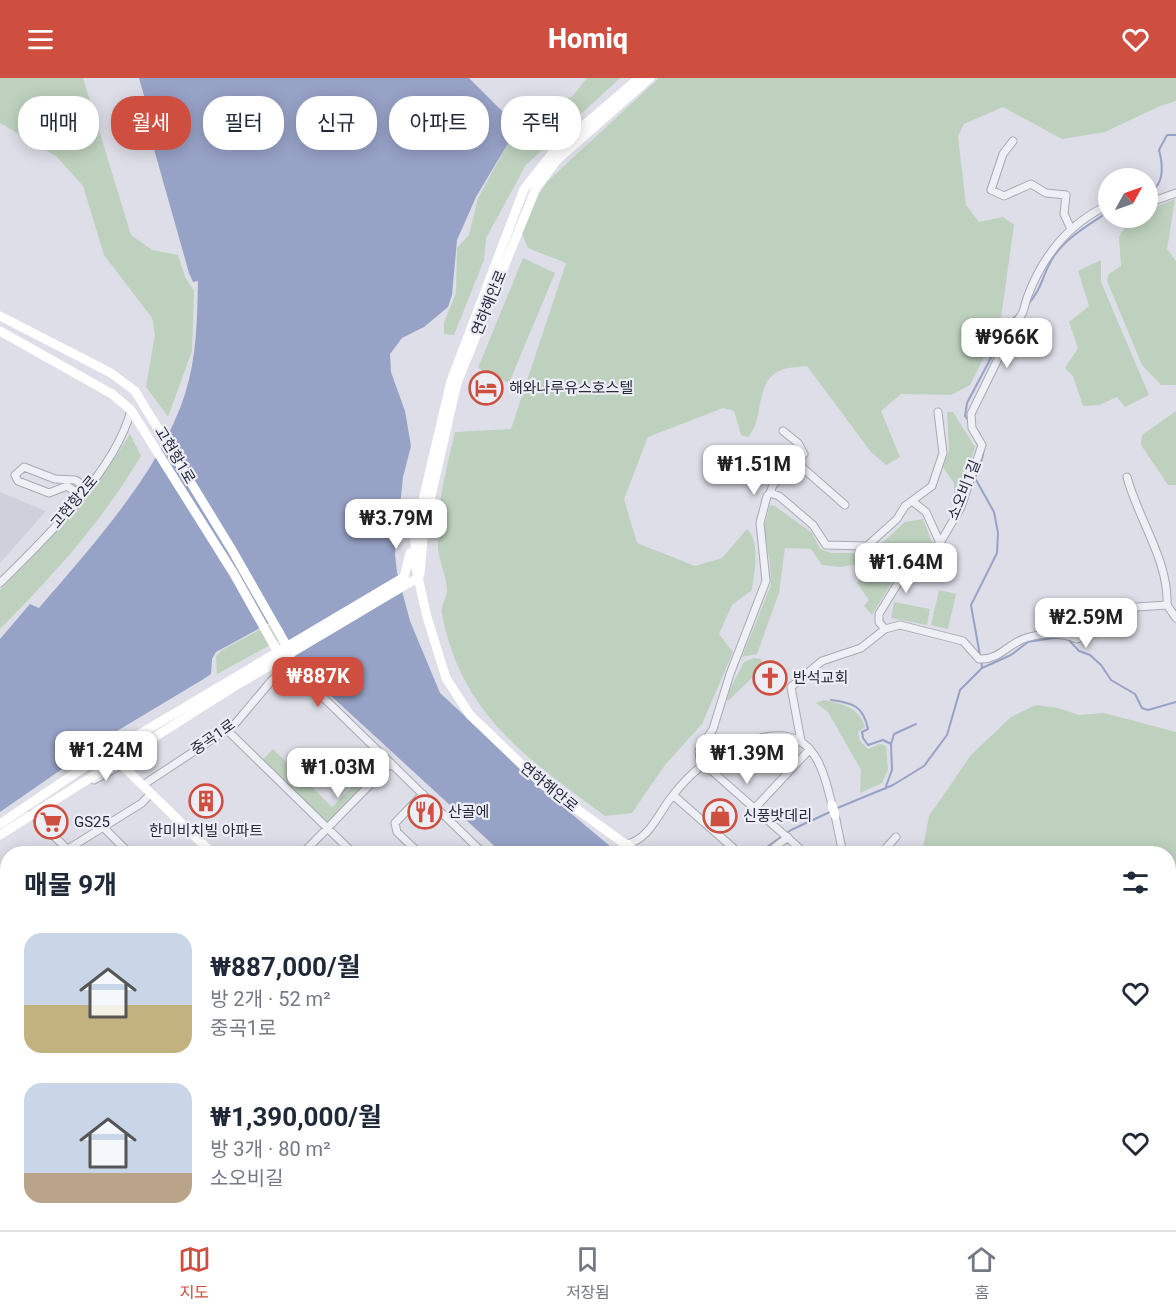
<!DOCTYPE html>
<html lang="ko">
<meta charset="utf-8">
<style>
:root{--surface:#fff;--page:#f6f6f7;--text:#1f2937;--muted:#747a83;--line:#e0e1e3;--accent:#ce4e3f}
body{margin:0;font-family:Roboto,"Noto Sans KR",sans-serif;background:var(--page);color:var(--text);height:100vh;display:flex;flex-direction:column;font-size:22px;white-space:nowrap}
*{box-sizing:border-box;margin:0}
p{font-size:20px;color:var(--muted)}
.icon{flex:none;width:33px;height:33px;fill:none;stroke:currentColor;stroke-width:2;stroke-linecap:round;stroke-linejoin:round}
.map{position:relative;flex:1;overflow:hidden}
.sheet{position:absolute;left:0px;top:768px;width:1176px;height:384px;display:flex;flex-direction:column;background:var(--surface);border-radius:24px 24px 0 0;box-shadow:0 3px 15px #0003}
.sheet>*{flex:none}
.banner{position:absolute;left:18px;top:18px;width:600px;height:54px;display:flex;gap:12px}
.needle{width:39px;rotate:50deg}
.fabs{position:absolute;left:1098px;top:90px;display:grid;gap:12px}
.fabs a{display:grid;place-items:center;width:60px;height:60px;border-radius:50%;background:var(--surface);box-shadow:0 3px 15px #0003;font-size:30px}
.price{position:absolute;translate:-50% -51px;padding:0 14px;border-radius:12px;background:#fff;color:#222;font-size:20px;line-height:39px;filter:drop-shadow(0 2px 3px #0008)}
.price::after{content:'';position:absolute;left:50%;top:36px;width:18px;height:14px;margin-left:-9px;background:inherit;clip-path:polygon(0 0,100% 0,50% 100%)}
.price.current{background:var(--accent);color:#fff}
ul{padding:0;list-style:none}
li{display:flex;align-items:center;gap:18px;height:150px;padding:0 24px}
li span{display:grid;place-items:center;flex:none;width:168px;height:120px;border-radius:18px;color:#555}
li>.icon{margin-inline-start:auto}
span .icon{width:72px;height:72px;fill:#fffc;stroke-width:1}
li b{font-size:26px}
h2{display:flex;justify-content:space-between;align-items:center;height:72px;padding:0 24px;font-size:26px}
.chip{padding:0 21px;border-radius:24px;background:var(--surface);box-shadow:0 3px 15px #0003;font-size:21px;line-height:54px}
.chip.current{background:var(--accent);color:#fff}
header{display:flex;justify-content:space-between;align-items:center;height:78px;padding:0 24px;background:var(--accent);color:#fff;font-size:27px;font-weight:800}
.dock{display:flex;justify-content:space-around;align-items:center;height:84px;border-top:2px solid var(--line);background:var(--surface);font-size:16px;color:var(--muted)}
.dock a{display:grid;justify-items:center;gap:3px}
.dock .current{color:var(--accent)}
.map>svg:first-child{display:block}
.built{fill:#cfd0dc}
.green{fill:#bed1be}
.water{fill:#97a2c7}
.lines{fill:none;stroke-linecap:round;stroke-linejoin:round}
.stream{stroke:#97a2c7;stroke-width:2}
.street-casing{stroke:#a6a8b4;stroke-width:9}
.primary-casing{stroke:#9c9fb2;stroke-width:13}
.street{stroke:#eff0f5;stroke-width:7}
.secondary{stroke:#fff;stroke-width:9}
.primary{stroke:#fff;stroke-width:10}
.labels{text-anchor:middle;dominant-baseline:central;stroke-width:4.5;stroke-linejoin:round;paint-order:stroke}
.street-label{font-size:15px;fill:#26293d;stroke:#ecedf5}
.poi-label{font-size:15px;fill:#26293d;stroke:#ecedf5;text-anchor:start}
</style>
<header><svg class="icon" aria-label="menu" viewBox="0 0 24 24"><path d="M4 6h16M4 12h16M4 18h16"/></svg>Homiq<svg class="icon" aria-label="heart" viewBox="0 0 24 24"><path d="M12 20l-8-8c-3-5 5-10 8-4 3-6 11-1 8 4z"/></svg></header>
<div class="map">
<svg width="1176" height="1152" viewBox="0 0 1176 1152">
<rect width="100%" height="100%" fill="#dddee7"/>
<!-- built -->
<path class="built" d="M0,414l46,19 -46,52z"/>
<!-- green -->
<path class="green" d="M0,0h83l48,157 21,15 26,5 7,22 9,14 -2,60 -24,66 -22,-30 9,-53 -3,-16 -48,-63 -21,-69 -27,-30 -56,-33z
M587,0h33l-94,87 -40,73 -2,22 -30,75 -10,-1v-11l12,-30 1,-45 12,-13 9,-37 38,-69 26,-24 30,-8z
M659,0h517v23l-16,5 -55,26 -43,7 -59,-32 -39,17 -6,12 8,69 13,17 24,-5 11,8 -14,100 -30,60 -19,10 -50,-1 -20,17 19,46 -14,8 -15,-13 -64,-86c-9,1 -21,1 -28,5 -25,12 -14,48 -31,66l-7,-2 -7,-24 -11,-3 -75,29 -24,62 13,44 58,23 27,-8 25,-29c14,14 7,43 5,61l-20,15 -13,29 14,18 -31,72 -37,41 -33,48 -27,3c-77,-57 -144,-101 -163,-202 -2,-9 6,-17 5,-26 -1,-13 -8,-26 -9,-40 -2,-40 8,-78 17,-116l56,-3 55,-166 -38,-15 -6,-15 14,-35 12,-17z
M1175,121l-8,50 9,12v124h-15l-19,-20 -35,-84 2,-7 12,-8 -2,-29 11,-19h18v-8z
M523,180l32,15 -46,110 -31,-15z
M1101,182v22l48,113 -24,12 -8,-10 -18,8 -16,1 -10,-30 -8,-8 13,-20 -9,-26 20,-16 -11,-35z
M1176,333v74h-8l-27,-40 1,-10z
M947,334h6l22,35 -17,53 -4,-4v-13l-11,-16 6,-16z
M130,356l11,22c-38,64 -88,120 -141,173v-39c48,-47 95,-99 130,-156z
M770,427l5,1 37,27 8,16 12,4h39l34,-31 18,-3 10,26 -32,22 -29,48 -8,-9 5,-6 -12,-17 13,-11 -1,-9 -30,4 -17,-2 -11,-16 -26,-1 -6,45 -22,61 -15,3 29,-72 -1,-21 -6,-37z
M939,512l17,4 -8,35 -17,-4z
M894,524l36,7 -3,16 -36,-7z
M272,545l13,14 -68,37 -1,-18 6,-6z
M754,580l7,1 2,8 -35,34 -3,-2 19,-37z
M824,622c19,4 35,7 41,27l-7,5 2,9 8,8 12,-5 6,2 2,24 -6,13 -22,10 1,-23 -33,-58 -12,-9z
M1036,627l22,3 21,7 25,-2 72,19v498h-189l-6,-7 187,-1v-368l-246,-1 7,-37 42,-61 40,-38z
M273,671l59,58 52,-52 7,8 -64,65 -67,-66z
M0,1113h7l1,31 83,1 9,7h-100z"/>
<!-- water -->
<path class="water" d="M139,0h330l40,40 4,17 -37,62 -19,43 -5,55 -4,12 -24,20 -22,11 -12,16 1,18 14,39 6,35 -8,31 -8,78 2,17 13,49 30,72 114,106 64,54h-116l-186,-171 -17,-17 -17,-37 -11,-6 -55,30 -4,7 -1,15 -9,6 -85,51 -117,81v-173l30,-35 9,4c53,-62 121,-136 146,-214 12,-37 12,-75 13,-113l-5,1 -4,-9 -37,-131 4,-4z
M861,1145h91l6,7h-91z"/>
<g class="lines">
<!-- stream -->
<path class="stream" d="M1148,115c17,-8 15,-28 11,-43l8,-15h9
M1028,226c14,-14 15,-32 26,-48 13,-19 36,-32 54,-44
M968,342l-3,-4 2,-13 44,-83 9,-7
M976,351c14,17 6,30 -1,49l19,34 4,21 -1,20 -26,52 11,62
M1067,560l12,13 11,4 11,10 10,15 24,14 7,14 6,2 28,-8
M831,622c23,3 32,6 37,29l-6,3 1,6 5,7 15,-5 8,4 1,26 -7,19
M891,666l3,-10 22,-10
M835,731l58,-24 31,-19 23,-31 13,-45 22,-22 29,-13 17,-13 31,-5
M757,776l34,-24 39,-18"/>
<defs>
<path id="street" d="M1013,63l-10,13 -12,36 13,6 27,-12 15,9 20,2 -2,19 7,15
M1148,125l28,-10
M796,384l49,43
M1127,399c11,42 42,84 40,128
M770,415l3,-8 31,-31 -6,-11 -15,-12
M80,417l-13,-9 -18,7 -31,-12 -3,-6 9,-8 31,12 20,1 12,7
M912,423l14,11 14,31
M0,505c44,-43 116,-113 131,-173
M885,551l15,-4 63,16 16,18c21,1 28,-15 47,-21 16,-5 37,-5 51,1l10,-4 20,-26 60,-4 9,13
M227,652l127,124
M801,663l-10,-54 31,-26 39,-13 24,-19 -6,-7v-8l27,-44 34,-27 21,-36 21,-62 -10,-17 -1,-14 45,-92c9,-10 7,-12 11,-24 15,-41 41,-74 81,-93
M94,702l45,-25
M143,707l91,-60 38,-45 15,-11h7l190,185
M673,717l67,59
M755,730l55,-59
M32,736l40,40
M835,737l8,39
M103,749l27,27
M627,766c22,-4 32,-32 46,-49 25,-32 59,-55 100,-59 42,-4 51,36 59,69
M60,776l82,-51 9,-10
M302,776l89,-91
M420,776l-23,-22 -2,-9 28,-29
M766,776l22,-17
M806,776l-94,-83 -11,-5 -2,-15 14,-22 17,-55 36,-93 -6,-58 7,-27 3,-3 9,3 34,29 13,20 41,1 30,-27 8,-13 27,-20 11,-33 -5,-41
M885,776l1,-6 10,-11
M0,811l8,-4
M0,822l8,7
M0,861l8,-5
M0,911l8,-5
M0,960l8,-4
M0,973l8,6
M198,1144l8,8
M845,1144l6,8
M577,1152l7,-8
M743,1152l2,-8
M792,1152l2,-8"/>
<path id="primary" d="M0,1035l8,6
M0,1045l8,6
M124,1144l9,8
M139,1144l8,8"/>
</defs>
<!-- street casing -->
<use href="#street" class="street-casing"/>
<!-- primary casing -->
<use href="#primary" class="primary-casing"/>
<!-- street -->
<use href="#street" class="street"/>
<!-- secondary -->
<path class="secondary" d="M0,238l111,57 24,18 97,159 57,100
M0,253l112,63 19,16 103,164 46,82
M420,496l4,-47 33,-144 79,-195 20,-27 94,-83
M116,677l7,11 90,88
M832,727l3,10
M0,746l89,-60 315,-187 6,-24
M0,757l232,-147 187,-111
M617,776l10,-10
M639,776l-97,-70 -72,-69 -24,-37 -19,-61 -12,-53v-30l36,-153 73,-192 30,-38 85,-73
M0,1111h8
M94,1144l10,8
M591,1144l8,8
M961,1144l6,8
M256,1152l7,-8"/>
<!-- primary -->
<use href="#primary" class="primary"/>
</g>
<!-- icons -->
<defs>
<symbol id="hotel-ring" viewBox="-11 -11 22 22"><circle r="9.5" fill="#ecedf5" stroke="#ce4e3f" stroke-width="1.5"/><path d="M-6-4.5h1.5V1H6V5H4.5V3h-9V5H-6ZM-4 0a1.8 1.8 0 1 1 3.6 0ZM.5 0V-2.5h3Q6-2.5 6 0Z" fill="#ce4e3f"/></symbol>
<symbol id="church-ring" viewBox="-11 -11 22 22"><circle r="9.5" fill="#ecedf5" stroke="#ce4e3f" stroke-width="1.5"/><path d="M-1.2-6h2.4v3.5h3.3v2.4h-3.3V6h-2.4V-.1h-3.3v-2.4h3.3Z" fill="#ce4e3f"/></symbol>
<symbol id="building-ring" viewBox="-11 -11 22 22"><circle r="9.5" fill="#ecedf5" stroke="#ce4e3f" stroke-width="1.5"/><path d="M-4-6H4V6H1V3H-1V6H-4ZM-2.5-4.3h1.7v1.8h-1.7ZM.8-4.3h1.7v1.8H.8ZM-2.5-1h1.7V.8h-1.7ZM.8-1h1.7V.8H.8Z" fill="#ce4e3f"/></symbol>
<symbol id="restaurant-ring" viewBox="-11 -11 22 22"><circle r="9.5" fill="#ecedf5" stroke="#ce4e3f" stroke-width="1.5"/><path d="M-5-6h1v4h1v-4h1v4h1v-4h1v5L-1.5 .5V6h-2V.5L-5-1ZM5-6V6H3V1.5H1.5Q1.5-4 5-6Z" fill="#ce4e3f"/></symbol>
<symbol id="shop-ring" viewBox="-11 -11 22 22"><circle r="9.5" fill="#ecedf5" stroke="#ce4e3f" stroke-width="1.5"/><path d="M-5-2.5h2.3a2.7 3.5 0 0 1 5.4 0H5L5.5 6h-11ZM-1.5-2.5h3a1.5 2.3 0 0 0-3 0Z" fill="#ce4e3f"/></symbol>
<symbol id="supermarket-ring" viewBox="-11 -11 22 22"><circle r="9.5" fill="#ecedf5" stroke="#ce4e3f" stroke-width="1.5"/><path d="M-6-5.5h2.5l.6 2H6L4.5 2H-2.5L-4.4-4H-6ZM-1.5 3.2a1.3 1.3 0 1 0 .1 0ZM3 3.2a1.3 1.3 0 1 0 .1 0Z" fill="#ce4e3f"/></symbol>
</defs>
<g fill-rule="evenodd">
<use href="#hotel-ring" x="467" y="291" width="38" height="38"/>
<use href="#church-ring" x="751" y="581" width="38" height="38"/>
<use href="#building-ring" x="187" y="704" width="38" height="38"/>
<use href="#restaurant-ring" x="406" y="715" width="38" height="38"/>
<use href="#shop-ring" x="701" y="719" width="38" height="38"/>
<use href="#supermarket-ring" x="32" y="725" width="38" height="38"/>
</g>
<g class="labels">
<!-- street labels -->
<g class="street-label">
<text transform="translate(489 225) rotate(-68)">연하해안로</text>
<text transform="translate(175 377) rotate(59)">고현항1로</text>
<text transform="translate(964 412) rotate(-68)">소오비1길</text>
<text transform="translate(74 424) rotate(-50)">고현항2로</text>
<text transform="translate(213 659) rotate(-35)">중곡1로</text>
<text transform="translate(549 709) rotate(39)">연하해안로</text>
</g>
<!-- poi labels -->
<g class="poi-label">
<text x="509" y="310">해와나루유스호스텔</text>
<text x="793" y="600">반석교회</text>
<text x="448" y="734">산골에</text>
<text x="743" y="738">신풍밧데리</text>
<text x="74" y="744">GS25</text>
<text x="206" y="753" text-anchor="middle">한미비치빌 아파트</text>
</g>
</g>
</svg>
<div class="fabs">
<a><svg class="needle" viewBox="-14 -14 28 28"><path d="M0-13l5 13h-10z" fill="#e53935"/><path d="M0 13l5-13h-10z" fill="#747a83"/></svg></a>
</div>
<b class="price" style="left:1007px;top:291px">₩966K</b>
<b class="price" style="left:754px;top:418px">₩1.51M</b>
<b class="price" style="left:396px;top:472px">₩3.79M</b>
<b class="price" style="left:906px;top:516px">₩1.64M</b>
<b class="price" style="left:1086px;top:571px">₩2.59M</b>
<b class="price current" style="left:318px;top:630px">₩887K</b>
<b class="price" style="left:106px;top:704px">₩1.24M</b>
<b class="price" style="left:747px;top:707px">₩1.39M</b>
<b class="price" style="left:338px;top:721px">₩1.03M</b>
<div class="banner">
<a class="chip">매매</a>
<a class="chip current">월세</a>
<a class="chip">필터</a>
<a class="chip">신규</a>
<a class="chip">아파트</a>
<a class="chip">주택</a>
</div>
<section class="sheet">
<h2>매물 9개<svg class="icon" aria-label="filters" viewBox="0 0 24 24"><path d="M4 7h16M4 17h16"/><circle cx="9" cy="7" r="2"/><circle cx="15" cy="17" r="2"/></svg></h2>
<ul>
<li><span style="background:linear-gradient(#c9d6e8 60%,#c2b280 0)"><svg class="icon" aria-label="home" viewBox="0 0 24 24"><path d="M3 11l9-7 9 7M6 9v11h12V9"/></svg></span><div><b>₩887,000/월</b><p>방 2개 · 52 m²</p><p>중곡1로</p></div><svg class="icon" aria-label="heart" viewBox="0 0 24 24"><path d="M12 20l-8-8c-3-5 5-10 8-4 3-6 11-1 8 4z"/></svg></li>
<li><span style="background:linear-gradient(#c9d6e8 75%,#b9a48a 0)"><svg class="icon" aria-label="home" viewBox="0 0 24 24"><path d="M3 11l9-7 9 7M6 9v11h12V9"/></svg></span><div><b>₩1,390,000/월</b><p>방 3개 · 80 m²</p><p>소오비길</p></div><svg class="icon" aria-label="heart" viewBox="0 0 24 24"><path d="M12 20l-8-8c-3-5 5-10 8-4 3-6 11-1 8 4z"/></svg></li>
</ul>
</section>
</div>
<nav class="dock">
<a class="current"><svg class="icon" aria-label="map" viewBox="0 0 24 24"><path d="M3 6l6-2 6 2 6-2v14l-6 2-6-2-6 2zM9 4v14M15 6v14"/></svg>지도</a>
<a><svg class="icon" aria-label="saved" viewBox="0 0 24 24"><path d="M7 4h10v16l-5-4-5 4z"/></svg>저장됨</a>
<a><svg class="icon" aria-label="home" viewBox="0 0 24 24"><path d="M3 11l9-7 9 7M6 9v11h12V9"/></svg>홈</a>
</nav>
